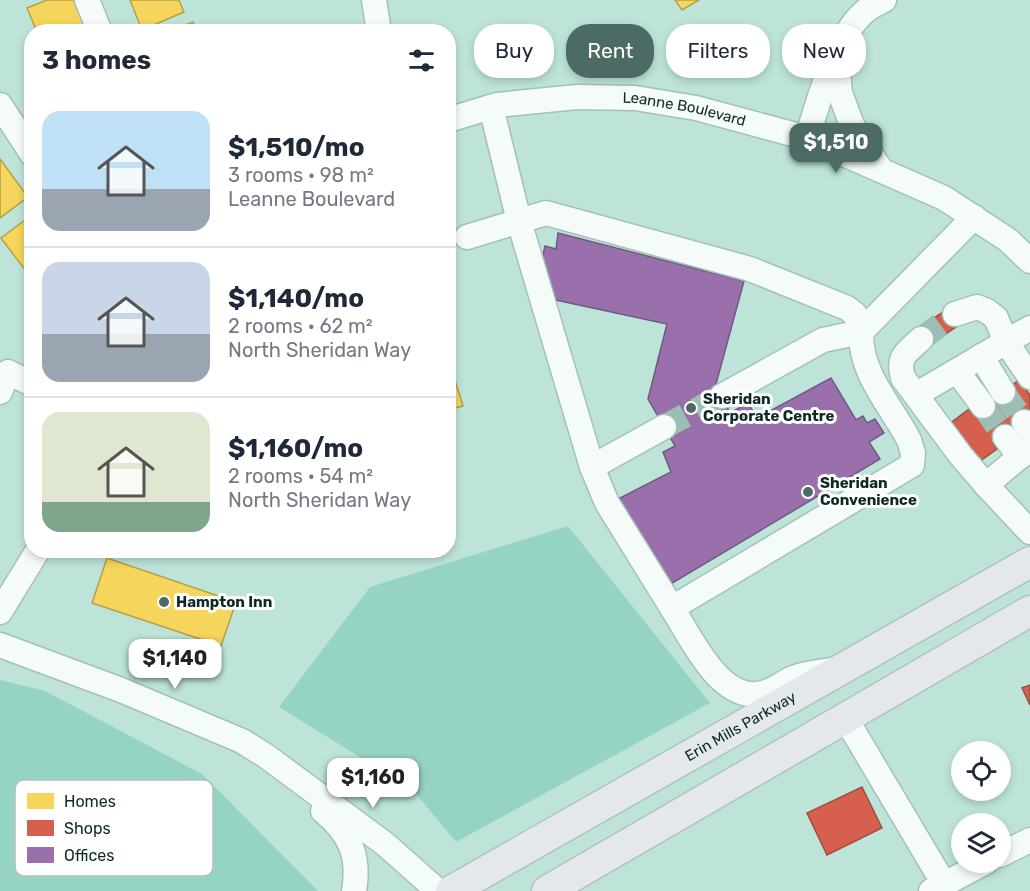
<!DOCTYPE html>
<meta charset="utf-8">
<style>
:root{--surface:#fff;--page:#f6f6f7;--text:#1f2937;--muted:#747a83;--line:#e0e1e3;--accent:#4b6b64}
body{margin:0;font-family:Rubik,sans-serif;background:var(--page);color:var(--text);height:100vh;display:flex;flex-direction:column;font-size:22px;white-space:nowrap}
*{box-sizing:border-box;margin:0}
p{font-size:20px;color:var(--muted)}
.icon{flex:none;width:33px;height:33px;fill:none;stroke:currentColor;stroke-width:2;stroke-linecap:round;stroke-linejoin:round}
.map{position:relative;flex:1;overflow:hidden}
.drawer{position:absolute;left:24px;top:24px;width:432px;height:534px;display:flex;flex-direction:column;background:var(--surface);border-radius:24px;box-shadow:0 3px 9px #0003}
.drawer>*{flex:none}
.top-card{position:absolute;left:474px;top:24px;width:465px;height:54px;display:flex;gap:12px}
.tools{position:absolute;left:951px;top:741px;display:grid;gap:12px}
.tools a{display:grid;place-items:center;width:60px;height:60px;border-radius:50%;background:var(--surface);box-shadow:0 3px 9px #0003;font-size:30px}
.price{position:absolute;translate:-50% -51px;padding:0 14px;border-radius:12px;background:#fff;color:#222;font-size:20px;line-height:39px;filter:drop-shadow(0 2px 3px #0008)}
.price::after{content:'';position:absolute;left:50%;top:36px;width:18px;height:14px;margin-left:-9px;background:inherit;clip-path:polygon(0 0,100% 0,50% 100%)}
.price.active{background:var(--accent);color:#fff}
ul{padding:0;list-style:none}
li{display:flex;align-items:center;gap:18px;height:150px;padding:0 18px}
li+li{border-top:2px solid var(--line)}
li span{display:grid;place-items:center;flex:none;width:168px;height:120px;border-radius:18px;color:#555}
li>.icon{margin-inline-start:auto}
span .icon{width:72px;height:72px;fill:#fffc;stroke-width:1}
li b{font-size:26px}
h2{display:flex;justify-content:space-between;align-items:center;height:72px;padding:0 18px;font-size:26px}
.pill{padding:0 21px;border-radius:24px;background:var(--surface);box-shadow:0 3px 9px #0003;font-size:21px;line-height:54px}
.pill.active{background:var(--accent);color:#fff}
.map>svg:first-child{display:block}
.green{fill:#95d4c5}
.homes{fill:#f6d55c;stroke:#b0a24b;stroke-width:1.5}
.shops{fill:#d6604d;stroke:#9a5041;stroke-width:1.5}
.offices{fill:#9970ab;stroke:#6f5b82;stroke-width:1.5}
.lines{fill:none;stroke-linecap:round;stroke-linejoin:round}
.minor-tunnel{stroke:#9bbfb6;stroke-width:24;stroke-dasharray:24 12;stroke-linecap:butt}
.minor-casing{stroke:#a3c1b9;stroke-width:27}
.major-casing{stroke:#afc3be;stroke-width:33}
.minor{stroke:#f5fbf9;stroke-width:24}
.major{stroke:#e4e8ed;stroke-width:30}
.poi-dot{fill:#4b6b64;stroke:#fff;stroke-width:2}
.labels{text-anchor:middle;dominant-baseline:central;stroke-width:6;stroke-linejoin:round;paint-order:stroke}
.street-label{font-size:15px;fill:#0d2a24;stroke:#fff}
.poi-label{font-size:15px;font-weight:bold;fill:#0d2a24;stroke:#fff;text-anchor:start}
.key{fill:#fff;stroke:#b6bfbd;stroke-width:1.5}
.key-label{font-size:16px;fill:#0d2a24}
</style>
<div class="map">
<svg width="1030" height="891" viewBox="0 0 1030 891">
<rect width="100%" height="100%" fill="#bee4da"/>
<!-- green -->
<path class="green" d="M568,526l142,177 -254,139 -43,-52 -134,-83 91,-120z
M0,680l45,11 157,83 116,117h-318z"/>
<!-- homes -->
<path class="homes" d="M47,0h27l13,32h-50l-10,-24z
M130,0h49l5,12 -42,18z
M675,0h24l-17,10z
M193,22l4,10h-29z
M0,159l28,38 -28,21z
M32,215v64l-31,-41z
M448,358l15,48 -15,4z
M107,558l129,44 -15,44 -129,-43z"/>
<!-- shops -->
<path class="shops" d="M951,307l11,16 -36,24 -11,-17z
M1019,380l11,15v23l-36,27 3,4 -21,15 -28,-39 21,-16 4,5z
M1030,685v20l-8,-17z
M862,787l20,41 -55,27 -20,-42z"/>
<!-- offices -->
<path class="offices" d="M558,233l186,48 -28,103 14,29 18,-10 9,15 74,-40 25,42 7,-4 4,7 8,-4 9,14 -15,9 11,17 -211,126 -53,-85 55,-28 -8,-20 12,-6 -27,-47 19,-75 -111,-24 -14,-41 3,-13 11,3z"/>
<g class="lines">
<!-- minor-tunnel -->
<path class="minor-tunnel" d="M921,339l34,-25
M1003,392l21,30
M983,406l22,31
M664,427l58,-31"/>
<defs>
<g id="minor">
<path d="M87,0l13,32"/>
<path d="M374,0l5,32"/>
<path d="M837,60l3,33 12,32 29,45"/>
<path d="M0,105l32,49"/>
<path d="M491,107l28,114 73,246 15,36 65,105 240,-143 1,-12 -4,-13c-19,-36 -49,-66 -48,-108l113,-115"/>
<path id="s1" d="M448,120l49,-15 80,-8 58,1 61,10 111,30 137,60 64,42 22,21"/>
<path d="M807,138c12,-37 29,-106 61,-129 5,-4 11,-6 16,-9"/>
<path d="M467,237l79,-24 204,56 97,39 8,6 6,18 -38,8 -101,56"/>
<path d="M955,314l22,-7 10,4 9,7 10,24 24,35"/>
<path d="M921,339c-15,14 -24,17 -18,39l58,78 25,29"/>
<path d="M981,356l22,36"/>
<path d="M957,371l26,35"/>
<path d="M0,392l8,-20 24,12"/>
<path d="M917,394l113,-66"/>
<path d="M1024,422l6,9"/>
<path d="M1005,437l15,20"/>
<path d="M1030,448l-44,37 44,47"/>
<path d="M592,467l72,-40"/>
<path d="M672,608c19,29 48,96 91,85 12,-3 21,-12 33,-16 11,-4 24,-5 36,-7"/>
<path d="M0,612l38,-62"/>
<path d="M0,645l121,45 121,51 24,15 119,88 53,47"/>
<path d="M846,719l98,165"/>
<path d="M323,811c27,22 37,45 31,80"/>
<path d="M1000,855l30,-15"/>
<path d="M931,891l55,-29"/>
</g>
<g id="major">
<path id="s2" d="M451,891l579,-329"/>
<path d="M547,891l483,-280"/>
</g>
</defs>
<!-- minor casing -->
<use href="#minor" class="minor-casing"/>
<!-- major casing -->
<use href="#major" class="major-casing"/>
<!-- minor -->
<use href="#minor" class="minor"/>
<!-- major -->
<use href="#major" class="major"/>
</g>
<!-- markers -->
<g class="poi-dot">
<circle cx="691" cy="408" r="6"/>
<circle cx="808" cy="492" r="6"/>
<circle cx="164" cy="602" r="6"/>
</g>
<g class="labels">
<!-- street labels -->
<g class="street-label">
<text stroke="none"><textPath href="#s1" startOffset="240">Leanne Boulevard</textPath></text>
<text stroke="none"><textPath href="#s2" startOffset="333">Erin Mills Parkway</textPath></text>
</g>
<!-- poi labels -->
<g class="poi-label">
<text x="703" y="399">Sheridan<tspan x="703" dy="17">Corporate Centre</tspan></text>
<text x="820" y="483">Sheridan<tspan x="820" dy="17">Convenience</tspan></text>
<text x="176" y="602">Hampton Inn</text>
</g>
</g>
<!-- legend -->
<rect x="15" y="780" width="198" height="96" rx="9" class="key"/>
<rect x="27" y="793" width="27" height="16" fill="#f6d55c"/>
<rect x="27" y="820" width="27" height="16" fill="#d6604d"/>
<rect x="27" y="847" width="27" height="16" fill="#9970ab"/>
<g class="key-label">
<text x="64" y="807">Homes</text>
<text x="64" y="834">Shops</text>
<text x="64" y="861">Offices</text>
</g>
</svg>
<div class="tools">
<a><svg class="icon" aria-label="locate" viewBox="0 0 24 24"><circle cx="12" cy="12" r="6"/><path d="M12 2v4M12 18v4M2 12h4M18 12h4"/></svg></a>
<a><svg class="icon" aria-label="layers" viewBox="0 0 24 24"><path d="M12 4l9 5-9 5-9-5zM3 14l9 5 9-5"/></svg></a>
</div>
<b class="price active" style="left:836px;top:174px">$1,510</b>
<b class="price" style="left:175px;top:690px">$1,140</b>
<b class="price" style="left:373px;top:809px">$1,160</b>
<div class="top-card">
<a class="pill">Buy</a>
<a class="pill active">Rent</a>
<a class="pill">Filters</a>
<a class="pill">New</a>
</div>
<section class="drawer">
<h2>3 homes<svg class="icon" aria-label="filters" viewBox="0 0 24 24"><path d="M4 7h16M4 17h16"/><circle cx="9" cy="7" r="2"/><circle cx="15" cy="17" r="2"/></svg></h2>
<ul>
<li><span style="background:linear-gradient(#bfe0f5 65%,#9aa5b1 0)"><svg class="icon" aria-label="home" viewBox="0 0 24 24"><path d="M3 11l9-7 9 7M6 9v11h12V9"/></svg></span><div><b>$1,510/mo</b><p>3 rooms · 98 m²</p><p>Leanne Boulevard</p></div></li>
<li><span style="background:linear-gradient(#c9d6e8 60%,#9aa5b1 0)"><svg class="icon" aria-label="home" viewBox="0 0 24 24"><path d="M3 11l9-7 9 7M6 9v11h12V9"/></svg></span><div><b>$1,140/mo</b><p>2 rooms · 62 m²</p><p>North Sheridan Way</p></div></li>
<li><span style="background:linear-gradient(#dfe7d0 75%,#7fa58c 0)"><svg class="icon" aria-label="home" viewBox="0 0 24 24"><path d="M3 11l9-7 9 7M6 9v11h12V9"/></svg></span><div><b>$1,160/mo</b><p>2 rooms · 54 m²</p><p>North Sheridan Way</p></div></li>
</ul>
</section>
</div>
